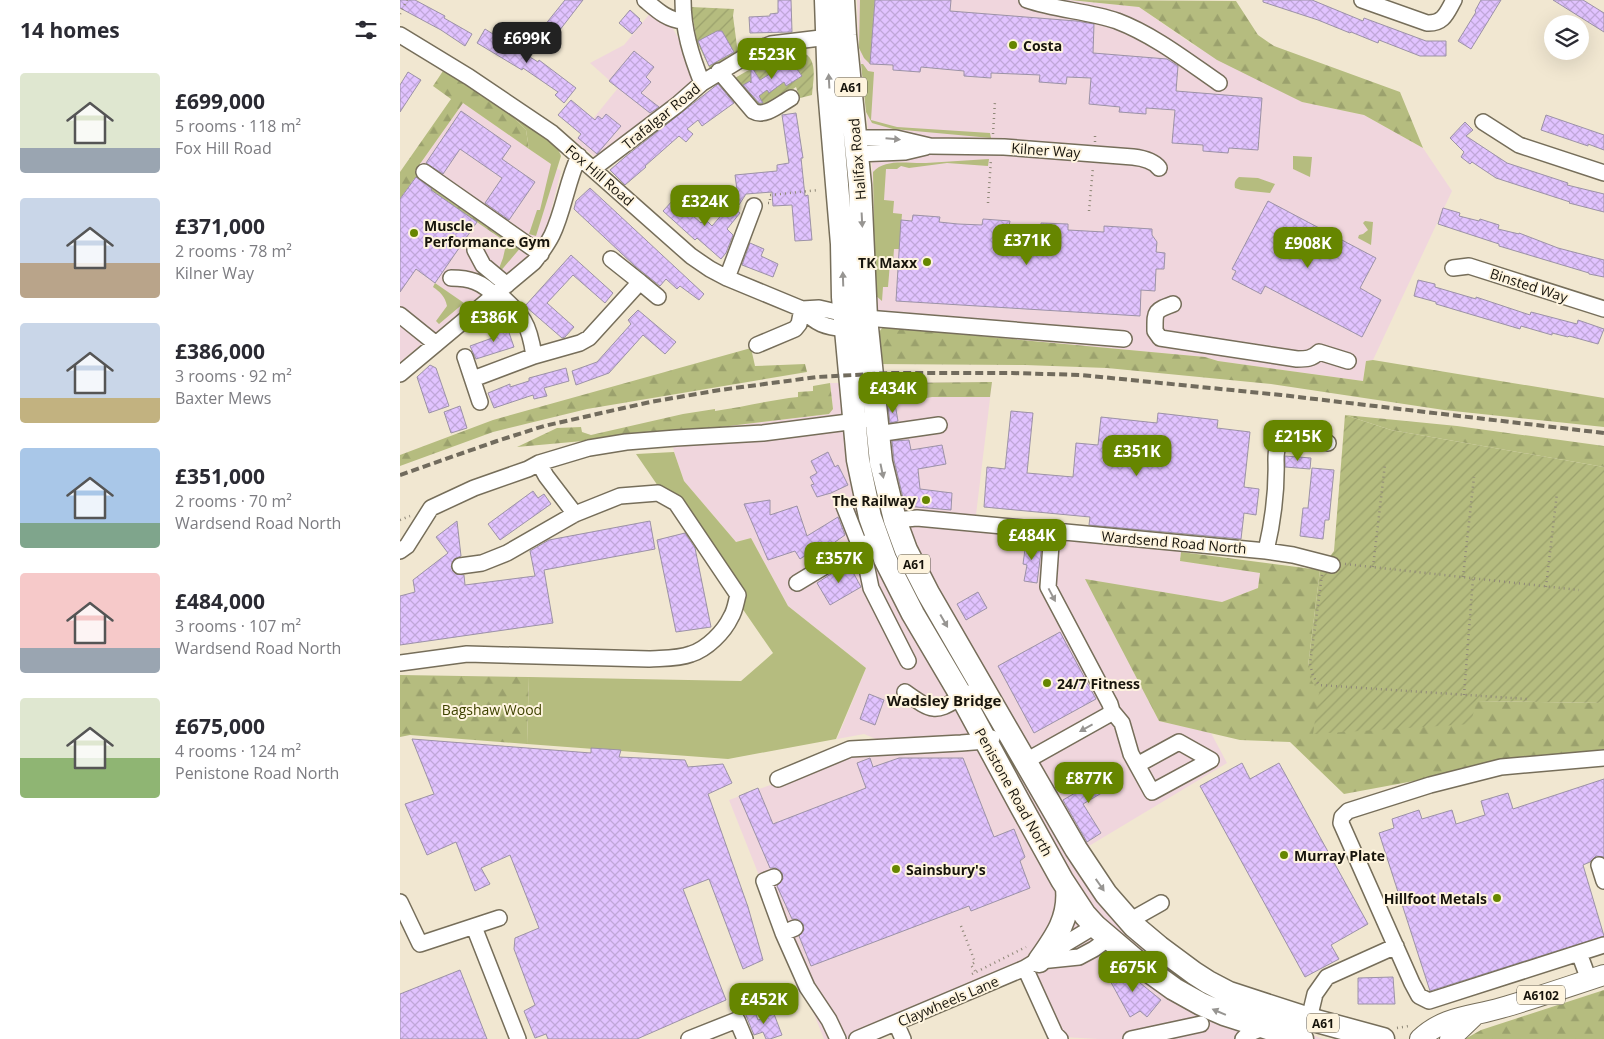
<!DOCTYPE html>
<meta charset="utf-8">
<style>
:root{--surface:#fff;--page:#f2f2f3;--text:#2b2b33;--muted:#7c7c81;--accent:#668600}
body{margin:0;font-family:"Open Sans",sans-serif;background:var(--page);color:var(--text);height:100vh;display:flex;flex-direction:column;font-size:19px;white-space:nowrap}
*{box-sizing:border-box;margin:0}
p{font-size:16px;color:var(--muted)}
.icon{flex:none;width:28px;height:28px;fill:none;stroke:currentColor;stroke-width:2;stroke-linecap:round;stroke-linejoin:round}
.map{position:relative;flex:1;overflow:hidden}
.panel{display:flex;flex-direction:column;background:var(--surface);width:400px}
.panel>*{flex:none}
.tools{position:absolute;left:1144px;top:15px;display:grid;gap:10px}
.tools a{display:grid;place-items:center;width:45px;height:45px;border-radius:50%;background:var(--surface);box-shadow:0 5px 20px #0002;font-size:25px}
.price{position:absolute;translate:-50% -42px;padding:0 11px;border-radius:10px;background:var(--accent);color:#fff;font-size:16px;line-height:32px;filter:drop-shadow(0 1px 2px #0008)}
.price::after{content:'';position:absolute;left:50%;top:30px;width:15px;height:11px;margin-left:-8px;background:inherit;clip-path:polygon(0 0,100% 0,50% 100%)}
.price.current{background:#222;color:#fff}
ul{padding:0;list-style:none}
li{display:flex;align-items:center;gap:15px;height:125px;padding:0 20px}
li span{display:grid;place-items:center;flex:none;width:140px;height:100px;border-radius:5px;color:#555}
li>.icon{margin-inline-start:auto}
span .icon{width:60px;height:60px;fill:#fffc;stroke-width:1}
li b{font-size:21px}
h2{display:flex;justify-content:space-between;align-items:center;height:60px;padding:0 20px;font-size:21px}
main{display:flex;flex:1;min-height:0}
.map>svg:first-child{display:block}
.commercial{fill:#f0d6dd}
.grass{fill:#b5bc7f}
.forest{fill:url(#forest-firs)}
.garden{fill:url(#garden-furrows)}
.building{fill:url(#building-cross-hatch);stroke:#9c92a6}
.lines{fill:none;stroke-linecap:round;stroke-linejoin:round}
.minor-casing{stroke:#766e5a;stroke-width:18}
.major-casing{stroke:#766e5a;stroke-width:22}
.highway-casing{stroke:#766e5a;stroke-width:25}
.path{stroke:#8f8878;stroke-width:2.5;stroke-dasharray:1 4;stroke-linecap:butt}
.minor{stroke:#fff;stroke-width:15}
.major{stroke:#fff;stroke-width:20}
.highway{stroke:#fff;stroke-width:22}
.rail{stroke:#716b5d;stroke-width:4;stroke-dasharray:8 4;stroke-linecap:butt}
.oneway{fill:#979592}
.poi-dot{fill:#668600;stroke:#fef4de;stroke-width:2}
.labels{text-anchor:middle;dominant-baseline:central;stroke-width:4;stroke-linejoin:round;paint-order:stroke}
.shield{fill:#fef4de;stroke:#5c574b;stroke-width:1}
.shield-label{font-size:12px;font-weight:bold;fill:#17140c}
.poi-label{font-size:14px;font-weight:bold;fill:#17140c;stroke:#fef4de;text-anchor:start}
.street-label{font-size:14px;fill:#17140c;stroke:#fef4de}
.park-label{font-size:14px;fill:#3f4300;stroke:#fef4de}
.neighbourhood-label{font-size:15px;font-weight:bold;fill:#17140c;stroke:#fef4de}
</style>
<main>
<section class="panel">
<h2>14 homes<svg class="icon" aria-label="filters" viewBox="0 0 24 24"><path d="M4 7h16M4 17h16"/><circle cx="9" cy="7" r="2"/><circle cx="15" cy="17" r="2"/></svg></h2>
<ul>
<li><span style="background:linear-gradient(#dfe7d0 75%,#9aa5b1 0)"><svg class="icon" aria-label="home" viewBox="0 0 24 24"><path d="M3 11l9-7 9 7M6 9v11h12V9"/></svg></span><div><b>£699,000</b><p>5 rooms · 118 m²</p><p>Fox Hill Road</p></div></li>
<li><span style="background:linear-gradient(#c9d6e8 65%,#b9a48a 0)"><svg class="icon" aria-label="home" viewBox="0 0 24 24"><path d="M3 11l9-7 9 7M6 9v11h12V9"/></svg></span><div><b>£371,000</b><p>2 rooms · 78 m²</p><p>Kilner Way</p></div></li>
<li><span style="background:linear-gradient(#c9d6e8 75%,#c2b280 0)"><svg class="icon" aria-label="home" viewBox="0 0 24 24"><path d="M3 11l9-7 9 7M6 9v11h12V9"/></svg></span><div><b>£386,000</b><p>3 rooms · 92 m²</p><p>Baxter Mews</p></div></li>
<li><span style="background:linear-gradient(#a9c7e8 75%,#7fa58c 0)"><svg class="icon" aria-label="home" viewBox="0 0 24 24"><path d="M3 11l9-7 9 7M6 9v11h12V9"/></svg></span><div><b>£351,000</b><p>2 rooms · 70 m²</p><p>Wardsend Road North</p></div></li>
<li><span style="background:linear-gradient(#f6c9c9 75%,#9aa5b1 0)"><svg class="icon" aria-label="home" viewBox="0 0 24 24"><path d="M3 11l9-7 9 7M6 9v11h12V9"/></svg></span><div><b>£484,000</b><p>3 rooms · 107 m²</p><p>Wardsend Road North</p></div></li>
<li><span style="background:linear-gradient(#dfe7d0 60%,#8fb573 0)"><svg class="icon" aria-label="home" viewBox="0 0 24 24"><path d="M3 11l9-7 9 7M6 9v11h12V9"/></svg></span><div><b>£675,000</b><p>4 rooms · 124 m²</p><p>Penistone Road North</p></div></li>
</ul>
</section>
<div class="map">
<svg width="1204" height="1039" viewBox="0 0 1204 1039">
<defs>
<pattern id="forest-firs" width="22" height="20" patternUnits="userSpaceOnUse" patternTransform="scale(1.25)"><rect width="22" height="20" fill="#b5bc7f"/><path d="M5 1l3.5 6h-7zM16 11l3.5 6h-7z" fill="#9ba16d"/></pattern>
<pattern id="garden-furrows" width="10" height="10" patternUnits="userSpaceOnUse" patternTransform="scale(1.25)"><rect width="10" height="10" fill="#b5bc7f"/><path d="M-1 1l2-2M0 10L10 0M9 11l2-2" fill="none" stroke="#9ba16d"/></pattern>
<pattern id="building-cross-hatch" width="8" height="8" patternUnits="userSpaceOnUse" patternTransform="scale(1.25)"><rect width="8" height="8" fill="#e1c3ff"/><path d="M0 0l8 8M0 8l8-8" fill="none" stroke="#c0a7d9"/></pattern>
</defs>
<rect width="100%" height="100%" fill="#f1e7d1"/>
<!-- commercial -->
<path class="commercial" d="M457,0h213l69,7 53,37 110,58 62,13 59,33 29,43 -79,169 -7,1 -3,20 -145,-20 -13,-4 -322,-30 -8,-27 -3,-134 -14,-132z
M252,11l20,16 16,29 6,25 -40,35 -54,41h-5l-20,-16 43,-53 -28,-25 34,-18z
M63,103l98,68 -12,48 -8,20 -10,14 -131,109v-163l18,-26 -3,-2z
M592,382l-17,141 210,20 -4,9 -1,9 80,12 -2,15 -36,14 -136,-22 73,141 52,12 16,30 -158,95 85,104 81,44 88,33h-224l-36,-2 -35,-67 -171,69h-33l-95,-239 157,-57 -22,-9 -27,5 29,-71 -78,-62 -37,-68 -15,4 -52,-61 -10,-29 -3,-19 158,-19 4,-5 -3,-26z"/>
<!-- grass -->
<path class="grass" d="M460,0h15l-5,64 -6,-6 -5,-10z
M461,64h2l5,7 6,1 -3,48 26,7 93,6 1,5 -98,-9 -21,-6 -6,-11z
M101,105c13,10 58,38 60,51l-25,80 -7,-2 8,-24h3l11,-46 -22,-15 -3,-19z
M893,156l19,1 -2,20 -17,-8z
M589,159l-1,7 -41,-3 -38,5 -8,-2 -4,3h-11l-2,31 10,1 -1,12 9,1 -3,35h-5l-1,14h-3l-2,24h-5l-1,14 -7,-6 -2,-123c13,-14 35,-8 53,-9 21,-1 42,-3 63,-4z
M839,177l19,1 17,6 -5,9 -29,-3 -6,-2c-1,-5 0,-8 4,-11z
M965,221l8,1 -2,23 -13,-7 1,-3 4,-1 5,-4 -5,-7z
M108,236l14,10 -23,27 -1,-2 5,-13z
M35,283l29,20 -25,21 -3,-3 11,-15c-2,-10 -7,-14 -14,-19z
M274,452l10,29 52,61 15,-4 37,68 78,62 -30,71 -108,20 -201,-15 2,-67 212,4 32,-28 -137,-199z"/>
<!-- forest -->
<path class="forest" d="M670,0l166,1 22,34 16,11 126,46 23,56 -59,-33 -62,-13 -85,-42 -78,-53z
M43,71l58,34 25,25 3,19 -66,-46 -48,68 93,65 -2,6 -92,-63 -14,20v-27l51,-73 -18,-13z
M483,327l322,30 13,4 145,20 3,-20 7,-1 231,38v29l-160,-17 -173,-26 -164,-16 -82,-3 -148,-1 -2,-27z
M351,348l4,18 50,-2 2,8 -220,37 -94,23 -93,34v-11l93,-35z
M592,382l-2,15h-58l-48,9 -1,-23z
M430,383l3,26 -4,5 -158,19 -154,14 40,-19 24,-1 1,5 9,3 92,-21 32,-5v2c28,-4 55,-11 83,-14v-5l15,-1v-5z
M945,415l112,11 147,20v21l-213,-37z
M781,552l139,18 -12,96 167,35 129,2v46l-104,16 -156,29 -54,-52 -50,-2 -81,-19 -74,-142 137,23 36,-14 2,-15 -80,-12z
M0,675l129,2 -2,67 -117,-9 -10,2z
M1204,990v49h-139l16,-9z"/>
<!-- garden -->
<path class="garden" d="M291,7l43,2 -1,7 5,38 -28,15 -13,-27z
M401,52c18,5 12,28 11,43l-12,3 -4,-11 -33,22 -12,-8 -16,-23c21,-13 41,-22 66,-26z
M945,415l46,15 213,37v236l-128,-2 -5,23 -158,10 6,-41 -9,-15 -2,-12 12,-96 14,-19z"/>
<!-- building -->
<path class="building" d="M0,0h15l30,16 -1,2 28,16 -7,12 -24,-16 -41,-22z
M165,0h18l-27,35 -12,-9z
M378,0h13l1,32 -42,1 -1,-16 21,-1v-2l8,-1z
M475,0h76l-1,11 126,10 18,3 -1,29 74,6 11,7 -2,25 86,7 -4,52 -29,-2 -1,5 -25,-2v-6l-31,-2 3,-33 -29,-2v6l-27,-2 1,-5 -31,-3 2,-26 -24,-1 -1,7 -27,-2 1,-7 -49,-2v5l-27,-2v-5l-43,-4 -1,5 -27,-2v-5l-23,-1z
M863,0h49l51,21 1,-3 62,23h20v15h-26l-41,-16 -1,3 -27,-11 -1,1 -32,-13 -55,-18z
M1081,0h20l-30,49 -13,-8 18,-29 -1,-1z
M1153,0h30l21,13v19z
M230,10l10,9 -1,1 3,3 -10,11 -13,-11z
M85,29l53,33 1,-2 37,28 -12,15 -9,-8 3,-3 -35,-24 -1,2 -45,-27z
M317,31h5l12,21 -25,14 -11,-25z
M234,51l20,16 -8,10 5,5 -10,11 18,14 -9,6 -41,-32z
M391,61l11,15 -16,10 -2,-4 -15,11 -2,-3 -8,6 4,7h-4l-16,-18 7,-4 1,2v-17l9,14z
M8,72l13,8 -21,32v-27z
M318,84l16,19 -32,23 -4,-6 -11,9 6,5 -7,8 -7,-6 -34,30 1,1 -21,18 -15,-15 15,-13z
M171,100l24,20 3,-4 4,3 4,-5 15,12 -24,28 -19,-16 3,-4 -23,-19z
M61,111l50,35 -9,13 33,23 -26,38 -24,-17 17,-25 -42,-29 -17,25 -17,-11z
M396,113l7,45h-2l4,38 3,-1 4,45 -17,1 -3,-36 -19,1 -1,-14 -26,2 -7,11 -4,-30 42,-4v-6l12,-2 -7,-48z
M1146,115l58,20v15l-16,-6v2l-47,-16z
M1065,122l8,8 -7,6 41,27 61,20 -1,2 37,9v18l-35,-9 1,-1 -74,-24 -24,-16 -2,2 -9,-7 3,-5 -14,-14z
M16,177l16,12 -1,1 46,32 -42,61 -19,-14 -16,23v-93z
M190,188l114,106 -5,6 -19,-14 -3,3 -11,-10 -6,7 -25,-20 -61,-57 2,-8z
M274,199l27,24 4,-4 7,7 18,-21 10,8 -13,16 6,6 -7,18 -5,6 -24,-21 -2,2 -32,-29z
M868,201l108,57 -16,30 21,12 -19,37 -97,-51 -4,8 -29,-15 4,-8 -4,-2z
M1043,208l17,5 -1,3 20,5 1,-2 19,6 -1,4 21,5v-1l39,15 46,12v17l-15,-3v-1l-90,-27v-2l-61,-20z
M513,215l27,2 -1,5 19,2 24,1 1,-6 27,2 -1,5 32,2v-5l27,1v6l36,2v-6l48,3v6l5,7 -1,10 9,1 -1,16h-8l-1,22 -14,-1 -1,26 -244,-15 5,-81 11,1z
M350,243l14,6 -3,7 17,8 -5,13 -31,-12z
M171,255l42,38 -8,10 -32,-28 -26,28 27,24 -9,10 -3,1 -37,-32z
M1018,280l17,4v3l41,12v-2l54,18 1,-3 46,12 1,-4 26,9 -6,15 -29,-8 -1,1 -16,-4v2l-31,-9 -1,3 -84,-25v-2l-22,-6z
M238,310l38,32 -11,12 -22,-19 -34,38 -33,12 -4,-14 25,-9 34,-38 -3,-4z
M106,324l8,23 -38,12 -6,-13 25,-9 -3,-9z
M30,365l6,3 13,38 -20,7 -12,-36z
M166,368l3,13 -25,7 3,8 -13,3 -1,-4 -39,13 -6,-15 22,-9v3l19,-6v-3z
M495,404l3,17 -8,2 -2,-17z
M60,406l7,22 -16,5 -7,-21z
M611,411l22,2 -6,60 46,4 3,-34 22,2 3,-28 56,6 1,-10 60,7 -1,8 33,4 -6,55 15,2 -3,26 -12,-2 -3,26 -152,-14 1,-8 -106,-10 3,-40 18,2z
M509,440l2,10 31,-5 4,19 -28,5 2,20 32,4 -1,17 -46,-4 -11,-46 -2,-19z
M428,452l7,15 3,-2 10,20 -17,8 -14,4 -6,-12 3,-1 -4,-7 7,-4 -6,-12z
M885,456l26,2 -1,11 -25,-2z
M912,468l22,2 -5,50h-4l-2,19 -23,-3 3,-28h5z
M133,491l5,7 6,-4 7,10 -51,36 -12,-16z
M370,500v15l27,-9 10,30 31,-19 7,18 -10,7 4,5 -17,10 -5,-9 -17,11 -5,-8 -27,9 -24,-56z
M57,521l4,35 -7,3 -3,8 5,7 8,1 1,10 70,-9 -5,-25 19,-11 101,-19 5,28 -111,21 9,53 -153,22v-49l15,-4 -2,-12 35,-27 -12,-16z
M285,533l10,15 16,79 -35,5 -19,-92z
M626,542l16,2 -5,39 -13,-2 3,-16 -4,-1z
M448,563l13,24 -31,18 -13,-22z
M578,592l9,16 -21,12 -9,-16z
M660,632l36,67 -62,34 -36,-67z
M469,694l15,6 -9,25 -15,-6z
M12,739l179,14v-5l30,2 -2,7 66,3 3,7 35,-3 9,19 -24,11 40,113 15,53 -20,9 -34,-90 -26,10 43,111 -89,39h-89l-2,-5 -11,4 -11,-27 11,-6 -21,-56 1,-11 24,-10 -29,-73 -29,13 9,16 -15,7 -19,-49 -29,13 -22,-51 29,-10z
M470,758l3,9 26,-9h64l31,79 20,-8 11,28 -5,4 10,27 -59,23 -2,-5 -158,60 -12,-30 5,-6 -1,-6 -6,-5h-5l-15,-33 6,-7 -1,-6 -6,-5h-6l-31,-72 19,-8 15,36 93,-36 -9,-25z
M842,763l8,16 29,-16 89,161 -37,21 8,14 -34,18 -105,-191z
M715,770l7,11 -39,23 18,29 -14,9 -24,-42z
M1204,779v78l-8,-1 -6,6 -7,3 21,71 -174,55 -51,-158 15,-5 -2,-9 27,-9 3,9 30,-9 4,14 29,-9 -4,-14 27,-8 5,16z
M718,965l43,35 -14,17 -7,-6 -10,6 -22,-40z
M60,970l27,69h-87v-45z
M993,977l2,27h-37v-26z
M354,1009l4,11 16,-6 8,21 -12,4h-4l-3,-7 -9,3 -9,-22z"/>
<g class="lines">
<defs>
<path id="minor" d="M245,0c12,10 22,20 38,21
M283,0c0,30 8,55 19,83
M627,0c29,10 61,11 90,21 37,14 70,40 102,62
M962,0l65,23c17,1 20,-11 27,-23
M0,35l69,42 83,56 139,123 19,13 17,9 75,31 17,-1 26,6
M319,71l34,40c12,7 27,-7 38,-13
M1083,122l36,23 85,28
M456,139l11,-1h29l34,8 74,1 129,10c9,1 20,3 26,11
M457,154l48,-2 21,-5
M194,168l83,-63 25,-22 54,-33 15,-6 66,-8
M24,172l117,82
M75,250l8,15 24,20
M1053,268l16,-2 135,43
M51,278c19,0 31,4 44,18
M327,278l27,-72
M240,282l18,15
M98,293c25,23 31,29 36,63l46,-13 9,-5 51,-56 -29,-23
M773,304c-19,7 -18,7 -18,27l5,7 137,21c9,0 15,0 22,-7l29,9
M402,309c14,15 23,18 44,20
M0,315l36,29
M466,318l258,21
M357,345l38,-16 4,-5 3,-15
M65,357l15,45
M0,374l134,-112c7,-9 13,-17 18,-27 12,-25 15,-54 27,-79
M73,379l61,-23
M477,434l62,-9
M139,463l7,13 29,38
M444,506l21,53 6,29 37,73
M495,520l22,-2 349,33 27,4 39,10
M0,551l7,-5 24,-38 43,-20 54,-19 11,-6 50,-15 37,-6 50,-4 87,-5 101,-13
M866,551c7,-30 11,-60 10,-91 0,-6 0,-14 6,-18 8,-4 36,0 46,1
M397,583l63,-38 9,-3
M0,663l67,-9 182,5c13,-1 29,0 42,-5 16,-5 33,-22 40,-37 4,-6 5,-15 7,-22l-62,-92 -18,-10 -38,3 -45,18 -68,39 -25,10 -22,3
M505,692c33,24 30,19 64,1
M712,711l10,12 9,31 21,38 59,-32 -32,-18 -42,23
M1204,758l-103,9 -71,18 -82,26 -6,6 -1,6 71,160 7,13 10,5 175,-56
M624,762l84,-47 4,-4 -2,-7 -62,-117 4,-57
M378,779l72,-30 111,-6 25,-2 6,-3
M1199,865l5,16
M374,877l-10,4 19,52
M0,902l20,42 79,-26
M729,921l32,-18
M74,927l44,112
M395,928l-12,5 24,54 22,33 9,19
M1179,953l10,27
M640,961l39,-4 15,-8 15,-11
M625,968l30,66 5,5
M909,1019l6,-25 12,-17 69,-31
M496,1023l7,16
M289,1039l48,-19 8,19
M457,1039l168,-71 70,-42
M731,1039l70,-15
M843,1039l5,-5 17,-7"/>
<path id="major" d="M1020,1039c24,-23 51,-22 81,-31 35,-10 69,-22 103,-33
M1050,1039l26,-25"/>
<path id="highway" d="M426,0l3,89 13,155 1,53 15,163 12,57 15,42 28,55 49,83 59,109 41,74 23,35 10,11 47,40 32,23 27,15 23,10 78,25
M443,0l2,35 15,150 6,133 15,144 14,58 11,30 22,43 148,256 30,45 28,32 25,21 35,26 14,9 21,11 80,26 74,20
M639,961c17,-24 31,-43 28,-73"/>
</defs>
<!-- minor casing -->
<use href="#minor" class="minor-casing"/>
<!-- major casing -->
<use href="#major" class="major-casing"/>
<!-- highway casing -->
<use href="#highway" class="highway-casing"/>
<!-- path -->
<path class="path" d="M0,14l7,-14
M593,134l2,-33
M695,142v-9
M368,203h2v-8l49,-5
M588,203l3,-44
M689,211l4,-44
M0,520l10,-4
M945,564l234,26
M973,567l12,-103
M922,575l-12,89 3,12 6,9 208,14
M1063,577l11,-100
M1146,587l11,-94
M1064,695l9,-117
M561,926l14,36 -4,3 4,6
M572,974l54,-27
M997,1028l12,-2"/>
<!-- minor -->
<use href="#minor" class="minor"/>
<!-- major -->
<use href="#major" class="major"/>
<!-- highway -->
<use href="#highway" class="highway"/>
<!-- rail -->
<path class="rail" d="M0,475l97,-34 47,-15 106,-24 70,-12 97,-13 73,-4h122l69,2 200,20 323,38"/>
</g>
<!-- one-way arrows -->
<defs><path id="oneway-solid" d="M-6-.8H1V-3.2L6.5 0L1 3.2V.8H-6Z" transform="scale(1.25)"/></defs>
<g class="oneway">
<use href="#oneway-solid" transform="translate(429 81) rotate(-93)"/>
<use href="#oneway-solid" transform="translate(493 139) rotate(5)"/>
<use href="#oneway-solid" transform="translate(462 220) rotate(87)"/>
<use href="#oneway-solid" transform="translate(443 279) rotate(-92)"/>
<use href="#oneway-solid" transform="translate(482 471) rotate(78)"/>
<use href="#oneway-solid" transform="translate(652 595) rotate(62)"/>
<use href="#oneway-solid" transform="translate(544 621) rotate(60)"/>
<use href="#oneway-solid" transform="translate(686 728) rotate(151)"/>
<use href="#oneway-solid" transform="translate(700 885) rotate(55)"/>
<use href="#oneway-solid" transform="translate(819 1012) rotate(-157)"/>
</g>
<!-- markers -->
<g class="poi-dot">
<circle cx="613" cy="45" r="5"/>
<circle cx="14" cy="233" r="5"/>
<circle cx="527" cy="262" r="5"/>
<circle cx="526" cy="500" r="5"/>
<circle cx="647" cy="683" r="5"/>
<circle cx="884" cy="855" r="5"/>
<circle cx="496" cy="869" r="5"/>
<circle cx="1097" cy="898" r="5"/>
</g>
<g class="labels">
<!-- shield labels -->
<g class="shield">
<rect x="435" y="77.5" width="32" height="19" rx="4"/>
<rect x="498" y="554.5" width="32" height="19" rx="4"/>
<rect x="1117" y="985.5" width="48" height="19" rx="4"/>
<rect x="907" y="1013.5" width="32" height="19" rx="4"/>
</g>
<g class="shield-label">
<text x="451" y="87">A61</text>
<text x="514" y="564">A61</text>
<text x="1141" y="995">A6102</text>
<text x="923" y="1023">A61</text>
</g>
<!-- poi labels -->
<g class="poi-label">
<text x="623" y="45">Costa</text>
<text x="24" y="225">Muscle<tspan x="24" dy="16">Performance Gym</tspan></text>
<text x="517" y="262" text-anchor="end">TK Maxx</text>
<text x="516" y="500" text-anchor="end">The Railway</text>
<text x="657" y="683">24/7 Fitness</text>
<text x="894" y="855">Murray Plate</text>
<text x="506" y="869">Sainsbury's</text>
<text x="1087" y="898" text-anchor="end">Hillfoot Metals</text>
</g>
<!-- street labels -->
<g class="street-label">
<text transform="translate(261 116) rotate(-39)">Trafalgar Road</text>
<text transform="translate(646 150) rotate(4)">Kilner Way</text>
<text transform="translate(457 159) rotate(-95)">Halifax Road</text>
<text transform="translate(200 175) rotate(41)">Fox Hill Road</text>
<text transform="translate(1129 285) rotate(18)">Binsted Way</text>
<text transform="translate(774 542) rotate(5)">Wardsend Road North</text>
<text transform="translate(614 792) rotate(61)">Penistone Road North</text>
<text transform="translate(548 1001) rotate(-23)">Claywheels Lane</text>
</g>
<!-- park labels -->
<g class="park-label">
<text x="92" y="709">Bagshaw Wood</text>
</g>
<!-- neighbourhood labels -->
<g class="neighbourhood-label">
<text x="544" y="700">Wadsley Bridge</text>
</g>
</g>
</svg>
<div class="tools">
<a><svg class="icon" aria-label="layers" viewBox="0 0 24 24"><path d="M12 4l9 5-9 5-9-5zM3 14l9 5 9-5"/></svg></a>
</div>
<b class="price current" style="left:127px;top:64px">£699K</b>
<b class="price" style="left:372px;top:80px">£523K</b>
<b class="price" style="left:305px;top:227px">£324K</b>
<b class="price" style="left:627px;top:266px">£371K</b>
<b class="price" style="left:908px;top:269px">£908K</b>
<b class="price" style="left:94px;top:343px">£386K</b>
<b class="price" style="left:493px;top:414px">£434K</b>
<b class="price" style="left:898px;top:462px">£215K</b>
<b class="price" style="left:737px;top:477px">£351K</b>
<b class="price" style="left:632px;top:561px">£484K</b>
<b class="price" style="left:439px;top:584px">£357K</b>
<b class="price" style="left:689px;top:804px">£877K</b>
<b class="price" style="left:733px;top:993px">£675K</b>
<b class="price" style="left:364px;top:1025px">£452K</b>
</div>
</main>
